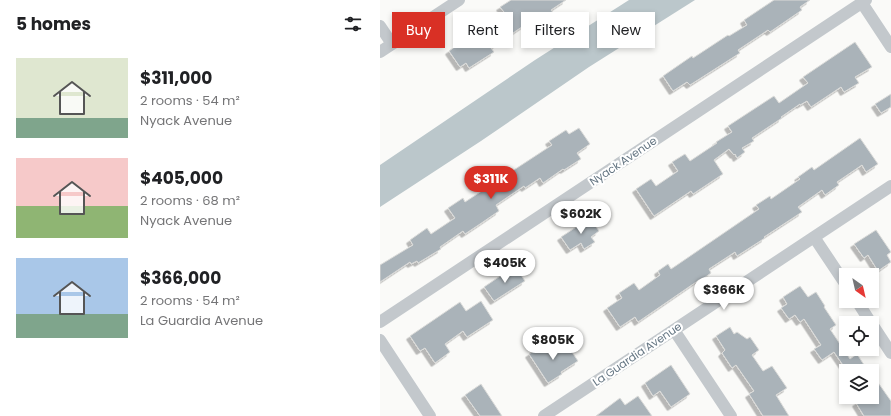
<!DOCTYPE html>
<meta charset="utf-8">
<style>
:root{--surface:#fff;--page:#f2f2f2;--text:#202124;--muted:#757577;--accent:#d93025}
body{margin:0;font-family:Poppins,sans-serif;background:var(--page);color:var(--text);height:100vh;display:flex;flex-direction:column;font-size:15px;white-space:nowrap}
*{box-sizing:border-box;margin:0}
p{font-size:13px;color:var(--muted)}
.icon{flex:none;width:22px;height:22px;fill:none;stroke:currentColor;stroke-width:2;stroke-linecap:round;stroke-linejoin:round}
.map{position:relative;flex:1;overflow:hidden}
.panel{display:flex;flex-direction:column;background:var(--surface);width:380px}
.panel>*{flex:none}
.banner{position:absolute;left:12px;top:12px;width:380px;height:36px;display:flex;gap:8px}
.needle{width:26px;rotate:146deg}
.controls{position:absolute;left:459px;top:268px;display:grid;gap:8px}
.controls a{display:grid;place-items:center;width:40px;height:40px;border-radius:0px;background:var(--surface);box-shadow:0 2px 6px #0003;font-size:20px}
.price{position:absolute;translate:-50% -34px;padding:0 9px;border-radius:14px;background:#fff;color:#222;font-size:13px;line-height:26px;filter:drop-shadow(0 1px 2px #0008)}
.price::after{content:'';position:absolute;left:50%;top:24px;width:12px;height:9px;margin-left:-6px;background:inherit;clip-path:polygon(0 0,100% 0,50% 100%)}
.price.selected{background:var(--accent);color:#fff}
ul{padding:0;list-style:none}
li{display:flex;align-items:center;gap:12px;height:100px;padding:0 16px}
li span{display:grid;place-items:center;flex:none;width:112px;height:80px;border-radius:0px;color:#555}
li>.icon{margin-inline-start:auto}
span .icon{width:48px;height:48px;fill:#fffc;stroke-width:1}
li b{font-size:17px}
h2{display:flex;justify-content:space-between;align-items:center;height:48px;padding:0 16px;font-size:17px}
.pill{padding:0 14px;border-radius:0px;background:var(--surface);box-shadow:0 2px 6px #0003;font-size:14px;line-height:36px}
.pill.selected{background:var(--accent);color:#fff}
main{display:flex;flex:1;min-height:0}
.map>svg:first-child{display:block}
.water{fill:#bbc7cb}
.building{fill:#aab3b9;stroke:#dcdcda;filter:url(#shadow)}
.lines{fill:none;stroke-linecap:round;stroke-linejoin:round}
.minor{stroke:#c3c8cc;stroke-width:12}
.labels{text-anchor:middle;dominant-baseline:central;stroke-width:4;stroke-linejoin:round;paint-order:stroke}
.street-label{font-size:11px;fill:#657683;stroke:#fff}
</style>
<main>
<section class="panel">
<h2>5 homes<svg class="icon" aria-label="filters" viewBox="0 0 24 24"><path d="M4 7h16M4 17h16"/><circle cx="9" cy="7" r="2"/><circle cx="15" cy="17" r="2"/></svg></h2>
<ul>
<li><span style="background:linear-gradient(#dfe7d0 75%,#7fa58c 0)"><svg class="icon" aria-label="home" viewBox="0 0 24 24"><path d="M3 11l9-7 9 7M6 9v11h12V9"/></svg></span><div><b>$311,000</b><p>2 rooms · 54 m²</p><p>Nyack Avenue</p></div></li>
<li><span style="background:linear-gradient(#f6c9c9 60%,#8fb573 0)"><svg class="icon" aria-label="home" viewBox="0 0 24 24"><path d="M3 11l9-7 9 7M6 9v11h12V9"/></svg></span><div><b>$405,000</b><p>2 rooms · 68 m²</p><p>Nyack Avenue</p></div></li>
<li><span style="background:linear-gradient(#a9c7e8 70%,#7fa58c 0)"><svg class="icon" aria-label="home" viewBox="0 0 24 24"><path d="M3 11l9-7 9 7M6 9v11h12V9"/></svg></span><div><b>$366,000</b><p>2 rooms · 54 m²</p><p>La Guardia Avenue</p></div></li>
</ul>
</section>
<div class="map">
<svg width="511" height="416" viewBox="0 0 511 416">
<defs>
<filter id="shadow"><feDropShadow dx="-3.5" dy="3.5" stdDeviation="0" flood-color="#0004"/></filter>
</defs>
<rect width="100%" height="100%" fill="#fafaf8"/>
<!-- water -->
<path class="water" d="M249,0h66l-106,67 -108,74 -101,66v-42l155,-105z"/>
<!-- building -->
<path class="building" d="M131,0h55l-15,10 7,9 -15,11 -8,-12 -44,30 3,4 -25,16 -3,-5 -6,4 -11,-16 18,-13 -2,-3 12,-8 2,2 25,-17 -4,-5z
M394,0h36l-10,7 2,3 -32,22 -2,-2 -30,20 2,3 -50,32 -3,-3 -14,9 -10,-15 29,-20 1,2 35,-23 1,1 18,-11 -3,-5z
M475,42l17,25 -17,10 4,6 -15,9 -3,-5 -30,20 -4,-6 -7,4v-1l-19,13 1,1 -30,20 2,3 -12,7 3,4 -8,6 -2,-4 -1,1 -5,-6 -15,11 9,14 -30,20 -2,-3 -37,25 -18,-27 15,-10 5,7 22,-15 -6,-9 13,-8 5,7 27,-18 -1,-1 16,-10 -4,-6 46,-30 5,7 29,-20 -5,-6z
M511,94v13l-10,6 -6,-9z
M199,128l11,16 -13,9 4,6 -17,11 -1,-1 -20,14 -3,-5 -15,10 -1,-2 -28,19 3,6 -19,13 -15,10 -2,-3 -23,16 1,2 -23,14 -1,-2 -6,3 -1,-2 -30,20v-17l33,-20 -3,-5 17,-12 4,6 24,-16 -7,-10 15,-10 2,4 87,-57 -3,-4 17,-11 3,4z
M480,138l18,26 -12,8 -4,-7 -25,17 2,3 -14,10 -3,-5 -24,17 4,5 -38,25 1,1 -28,18 -2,-4 -26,17 2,4 -11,8 -1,-1 -61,42 -3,-5 -15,10 -13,-19 15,-10 -3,-5 15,-10 5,7 21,-15 -2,-4 10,-7 3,5 6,-4 82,-56 -3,-4 14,-9 1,3 29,-20 -2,-2 14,-10 2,3z
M210,218l9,13 -8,6 4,5 -11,7 -3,-6 -11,7 -9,-13z
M496,230l15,22 -4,3 4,7 -13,9 -10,-16 -4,3 -10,-14z
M135,266l10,15 -31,20 -10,-14z
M420,286l8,11 8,-5 9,14 -1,1 12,18 -6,4 20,30 7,-5 11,17h-21l-13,-19 -12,8 -8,-11 7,-4 -17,-26 -4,3 -5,-7 -6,4 -8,-11 6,-4 -4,-7z
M101,301l12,19 -26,17 -4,-6 -18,13 5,8 -15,11 -10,-15 -5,3 -10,-15 50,-34 6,9z
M350,327l4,7 3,-2 10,7 3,-2 9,13 -7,5 11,16 9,-5 15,22 -11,7 13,21h-26l-14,-22 5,-3 -18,-26 -4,3 -10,-15 3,-3 -9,-14z
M163,345l4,6 10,-6 4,6 7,-5 10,15 -17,11 1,2 -14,9 -19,-29z
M291,365l19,29 -19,13 -11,-16 -7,5 -8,-13z
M492,374l19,27v15h-27l-8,-13 9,-6h7z
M101,384l21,32h-22l-15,-21z
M258,396l14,20h-56l24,-18 5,7z"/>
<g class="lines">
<!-- minor -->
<path class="minor" d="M482,3l29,44
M0,26l12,18
M0,52l79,-52
M434,237l32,48
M477,301l14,22
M0,322l486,-322
M492,324l19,29
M294,330l57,86
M0,340l50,76
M164,416l347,-230"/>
</g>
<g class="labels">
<!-- street labels -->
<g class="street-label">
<text transform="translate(243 161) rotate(-34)">Nyack Avenue</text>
<text transform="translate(257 354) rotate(-34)">La Guardia Avenue</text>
</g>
</g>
</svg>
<div class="controls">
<a><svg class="needle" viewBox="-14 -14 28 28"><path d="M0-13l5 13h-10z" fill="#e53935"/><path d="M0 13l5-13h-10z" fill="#757577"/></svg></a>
<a><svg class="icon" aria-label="locate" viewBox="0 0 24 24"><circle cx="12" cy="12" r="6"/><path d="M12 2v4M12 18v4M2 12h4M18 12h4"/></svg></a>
<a><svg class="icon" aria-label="layers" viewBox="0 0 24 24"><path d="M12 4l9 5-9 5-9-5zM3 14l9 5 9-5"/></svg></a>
</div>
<b class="price selected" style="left:111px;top:200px">$311K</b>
<b class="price" style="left:201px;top:235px">$602K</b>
<b class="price" style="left:125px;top:284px">$405K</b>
<b class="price" style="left:344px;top:311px">$366K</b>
<b class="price" style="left:173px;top:361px">$805K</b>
<div class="banner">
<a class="pill selected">Buy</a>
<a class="pill">Rent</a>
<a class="pill">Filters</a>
<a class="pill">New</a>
</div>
</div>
</main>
